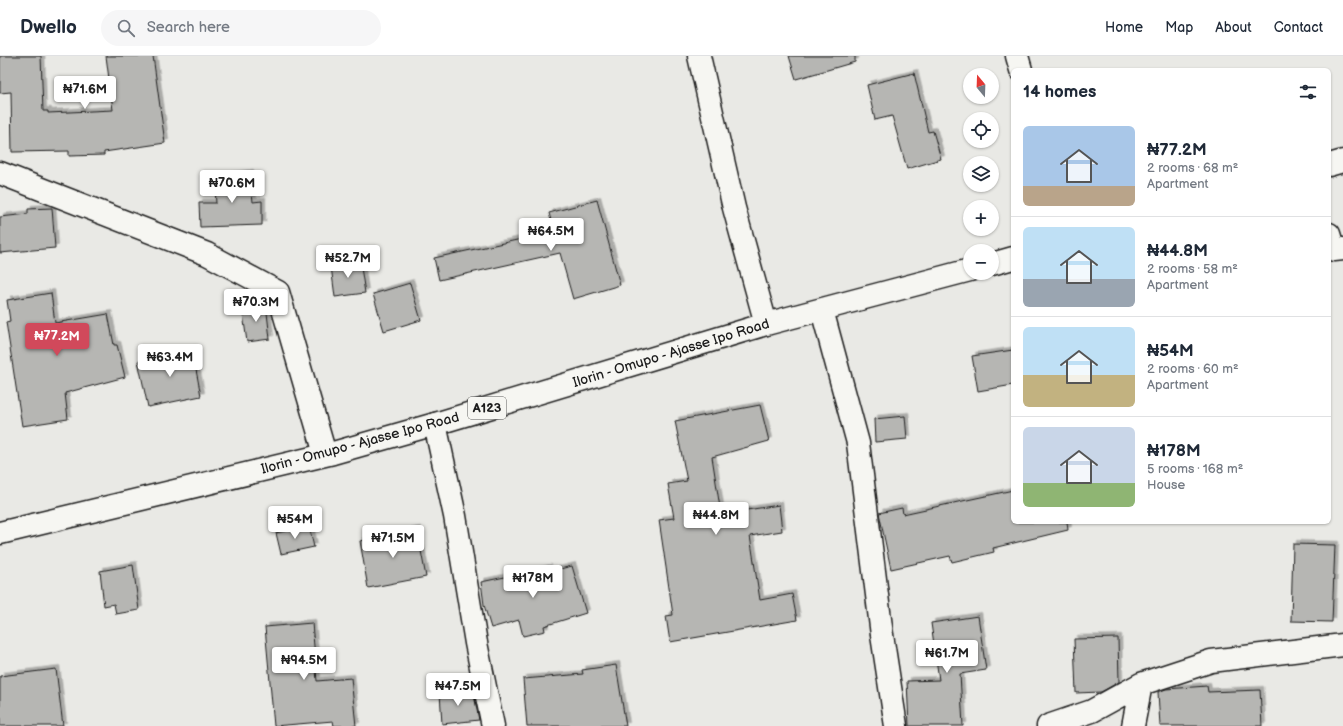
<!DOCTYPE html>
<meta charset="utf-8">
<style>
:root{--surface:#fff;--page:#f6f6f7;--text:#1f2937;--muted:#747a83;--line:#e0e1e3;--accent:#d1495b}
body{margin:0;font-family:"Balsamiq Sans",sans-serif;background:var(--page);color:var(--text);height:100vh;display:flex;flex-direction:column;font-size:15px;white-space:nowrap}
*{box-sizing:border-box;margin:0}
p{font-size:13px;color:var(--muted)}
.icon{flex:none;width:22px;height:22px;fill:none;stroke:currentColor;stroke-width:2;stroke-linecap:round;stroke-linejoin:round}
.map{position:relative;flex:1;overflow:hidden}
.details{position:absolute;left:1011px;top:12px;width:320px;height:456px;display:flex;flex-direction:column;background:var(--surface);border-radius:6px;box-shadow:0 1px 3px #0004}
.details>*{flex:none}
.needle{width:26px;rotate:341deg}
.controls{position:absolute;left:963px;top:12px;display:grid;gap:8px}
.controls a{display:grid;place-items:center;width:36px;height:36px;border-radius:50%;background:var(--surface);box-shadow:0 1px 3px #0004;font-size:20px}
.price{position:absolute;translate:-50% -34px;padding:0 9px;border-radius:4px;background:#fff;color:#222;font-size:13px;line-height:26px;filter:drop-shadow(0 1px 2px #0008)}
.price::after{content:'';position:absolute;left:50%;top:24px;width:12px;height:9px;margin-left:-6px;background:inherit;clip-path:polygon(0 0,100% 0,50% 100%)}
.price.current{background:var(--accent);color:#fff}
ul{padding:0;list-style:none}
li{display:flex;align-items:center;gap:12px;height:100px;padding:0 12px}
li+li{border-top:1px solid var(--line)}
li span{display:grid;place-items:center;flex:none;width:112px;height:80px;border-radius:6px;color:#555}
li>.icon{margin-inline-start:auto}
span .icon{width:48px;height:48px;fill:#fffc;stroke-width:1}
li b{font-size:17px}
h2{display:flex;justify-content:space-between;align-items:center;height:48px;padding:0 12px;font-size:17px}
header{display:flex;align-items:center;gap:24px;box-sizing:border-box;height:56px;padding:0 20px;background:var(--surface);border-bottom:1px solid var(--line)}
header strong{font-size:19px}
nav{display:flex;gap:22px;margin-inline-start:auto;font-size:14px}
.search{width:280px;height:36px;background:var(--page);display:flex;align-items:center;gap:10px;box-sizing:border-box;padding:0 14px;border-radius:22px;color:var(--muted);font-size:15px}
.map>svg:first-child{display:block}
.building{fill:#b6b6b3;stroke:#1c1c1c;filter:url(#shadow)}
.lines{fill:none;stroke-linecap:round;stroke-linejoin:round}
.minor-casing{stroke:#1c1c1c;stroke-width:25}
.highway-casing{stroke:#1c1c1c;stroke-width:25}
.minor{stroke:#f6f6f2;stroke-width:22}
.highway{stroke:#f6f6f2;stroke-width:22}
.labels{text-anchor:middle;dominant-baseline:central;stroke-width:3;stroke-linejoin:round;paint-order:stroke}
.shield{fill:#f6f6f2;stroke:#5d5d5c;stroke-width:1}
.shield-label{font-size:13px;font-weight:bold;fill:#1c1c1c}
.street-label{font-size:14px;fill:#1c1c1c;stroke:#f6f6f2}
</style>
<header>
<strong>Dwello</strong>
<div class="search"><svg class="icon" aria-label="search" viewBox="0 0 24 24"><circle cx="10" cy="10" r="6"/><path d="M15 15l6 6"/></svg>Search here</div>
<nav><a>Home</a><a>Map</a><a>About</a><a>Contact</a></nav>
</header>
<div class="map">
<svg width="1343" height="670" viewBox="0 0 1343 670">
<defs>
<filter id="shadow"><feDropShadow dx="3.5" dy="-3.5" stdDeviation="0" flood-color="#0004"/></filter>
</defs>
<rect width="100%" height="100%" fill="#e9e9e5"/>
<filter id="ink" filterUnits="userSpaceOnUse"><feTurbulence type="fractalNoise" baseFrequency=".025" numOctaves="2"/><feDisplacementMap in="SourceGraphic" scale="8" xChannelSelector="R" yChannelSelector="G"/><feConvolveMatrix kernelMatrix="1 2 1 2 8 2 1 2 1" color-interpolation-filters="sRGB"/></filter>
<g filter="url(#ink)">
<!-- building -->
<path class="building" d="M0,0h41l2,55h5v2l65,-3 -7,-54h47l12,87 -61,9v3l-35,1v-5l-57,1 -1,-60 -11,1z
M789,0h66v6l-59,17z
M914,17l14,59 5,-1 8,28 -34,10 -15,-53 -17,4 -8,-35z
M250,117l3,29 9,-1v24l-62,2 -1,-24h17l-2,-26z
M597,144l23,85 -47,14 -13,-46 -121,27 -5,-22 120,-26 -5,-19z
M52,152l3,40 -55,5v-36l28,-3v-5z
M360,205l5,32 -30,4 -4,-31z
M410,227l11,37 -37,11 -11,-37z
M51,237l4,30 53,-9 6,31h3l8,32 -60,16 3,26 -46,7 -16,-104 4,-1 -3,-21z
M266,248l4,35 -23,3 -5,-35z
M192,293l9,47 -53,11 -10,-46z
M1013,294v35l-35,6 -6,-35z
M760,349l9,36 -57,16 9,57 58,-9 3,26 -32,5 10,64 32,-6 5,26 -127,22 -4,-26 7,-1 -14,-95 15,-2 -6,-34 19,-3 -12,-60z
M905,360l2,23 -32,3 -1,-23z
M1013,434v32h54l1,8 -75,18 1,4 -42,10 -2,-6 -59,13 -12,-56 23,-5 1,6z
M309,470l5,21 -33,7 -5,-21z
M417,474l9,47 -58,11 -8,-47z
M1293,488l42,1 -3,77 -41,-1z
M133,509l6,45 -23,4 -2,-10 -10,2 -4,-35z
M572,510l14,47 -42,13 1,5 -22,5 -4,-16 -28,8 -7,-23 -3,-23 67,-14v4z
M978,560l8,54 -26,4 3,52h-54l-2,-45 32,-1 -8,-57z
M312,567l5,58 34,-3 5,48h-22l-1,-5 -59,5 -9,-99z
M1118,582l1,44 -18,10 -25,1 -2,-54z
M616,609l10,61h-99l-4,-47 60,-5 -1,-4z
M56,613l7,57h-63v-50z
M1207,630l1,6 52,-2 2,36h-102l-2,-34 8,-3z
M473,634l6,30 -37,4 -2,-31z"/>
<g class="lines">
<defs>
<path id="minor" d="M699,0l35,152 32,116
M1017,0l4,14
M0,117l207,81 71,38 47,162
M1329,178l5,16 9,-1
M822,254l36,133 24,192 14,91
M435,368l20,92 21,127 17,83
M1048,670l44,-15 49,-27 70,-23 132,-16
M1133,670l8,-42"/>
<path id="highway" d="M1329,109l14,-4
M992,208l21,-6
M0,477l333,-80 102,-29 331,-100 204,-54"/>
</defs>
<!-- minor casing -->
<use href="#minor" class="minor-casing"/>
<!-- highway casing -->
<use href="#highway" class="highway-casing"/>
<!-- minor -->
<use href="#minor" class="minor"/>
<!-- highway -->
<use href="#highway" class="highway"/>
</g>
</g>
<g class="labels">
<!-- shield labels -->
<rect class="shield" x="468" y="341" width="38" height="22" rx="3"/>
<g class="shield-label">
<text x="487" y="352">A123</text>
</g>
<!-- street labels -->
<g class="street-label">
<text transform="translate(671 297) rotate(-17)">Ilorin - Omupo - Ajasse Ipo Road</text>
<text transform="translate(360 387) rotate(-15)">Ilorin - Omupo - Ajasse Ipo Road</text>
</g>
</g>
</svg>
<div class="controls">
<a><svg class="needle" viewBox="-14 -14 28 28"><path d="M0-13l5 13h-10z" fill="#e53935"/><path d="M0 13l5-13h-10z" fill="#747a83"/></svg></a>
<a><svg class="icon" aria-label="locate" viewBox="0 0 24 24"><circle cx="12" cy="12" r="6"/><path d="M12 2v4M12 18v4M2 12h4M18 12h4"/></svg></a>
<a><svg class="icon" aria-label="layers" viewBox="0 0 24 24"><path d="M12 4l9 5-9 5-9-5zM3 14l9 5 9-5"/></svg></a>
<a>+</a>
<a>−</a>
</div>
<b class="price" style="left:85px;top:54px">₦71.6M</b>
<b class="price" style="left:232px;top:148px">₦70.6M</b>
<b class="price" style="left:551px;top:196px">₦64.5M</b>
<b class="price" style="left:348px;top:223px">₦52.7M</b>
<b class="price" style="left:256px;top:267px">₦70.3M</b>
<b class="price current" style="left:57px;top:301px">₦77.2M</b>
<b class="price" style="left:170px;top:322px">₦63.4M</b>
<b class="price" style="left:716px;top:480px">₦44.8M</b>
<b class="price" style="left:295px;top:484px">₦54M</b>
<b class="price" style="left:393px;top:503px">₦71.5M</b>
<b class="price" style="left:533px;top:543px">₦178M</b>
<b class="price" style="left:947px;top:618px">₦61.7M</b>
<b class="price" style="left:304px;top:625px">₦94.5M</b>
<b class="price" style="left:458px;top:651px">₦47.5M</b>
<section class="details">
<h2>14 homes<svg class="icon" aria-label="filters" viewBox="0 0 24 24"><path d="M4 7h16M4 17h16"/><circle cx="9" cy="7" r="2"/><circle cx="15" cy="17" r="2"/></svg></h2>
<ul>
<li><span style="background:linear-gradient(#a9c7e8 75%,#b9a48a 0)"><svg class="icon" aria-label="home" viewBox="0 0 24 24"><path d="M3 11l9-7 9 7M6 9v11h12V9"/></svg></span><div><b>₦77.2M</b><p>2 rooms · 68 m²</p><p>Apartment</p></div></li>
<li><span style="background:linear-gradient(#bfe0f5 65%,#9aa5b1 0)"><svg class="icon" aria-label="home" viewBox="0 0 24 24"><path d="M3 11l9-7 9 7M6 9v11h12V9"/></svg></span><div><b>₦44.8M</b><p>2 rooms · 58 m²</p><p>Apartment</p></div></li>
<li><span style="background:linear-gradient(#bfe0f5 60%,#c2b280 0)"><svg class="icon" aria-label="home" viewBox="0 0 24 24"><path d="M3 11l9-7 9 7M6 9v11h12V9"/></svg></span><div><b>₦54M</b><p>2 rooms · 60 m²</p><p>Apartment</p></div></li>
<li><span style="background:linear-gradient(#c9d6e8 70%,#8fb573 0)"><svg class="icon" aria-label="home" viewBox="0 0 24 24"><path d="M3 11l9-7 9 7M6 9v11h12V9"/></svg></span><div><b>₦178M</b><p>5 rooms · 168 m²</p><p>House</p></div></li>
</ul>
</section>
</div>
